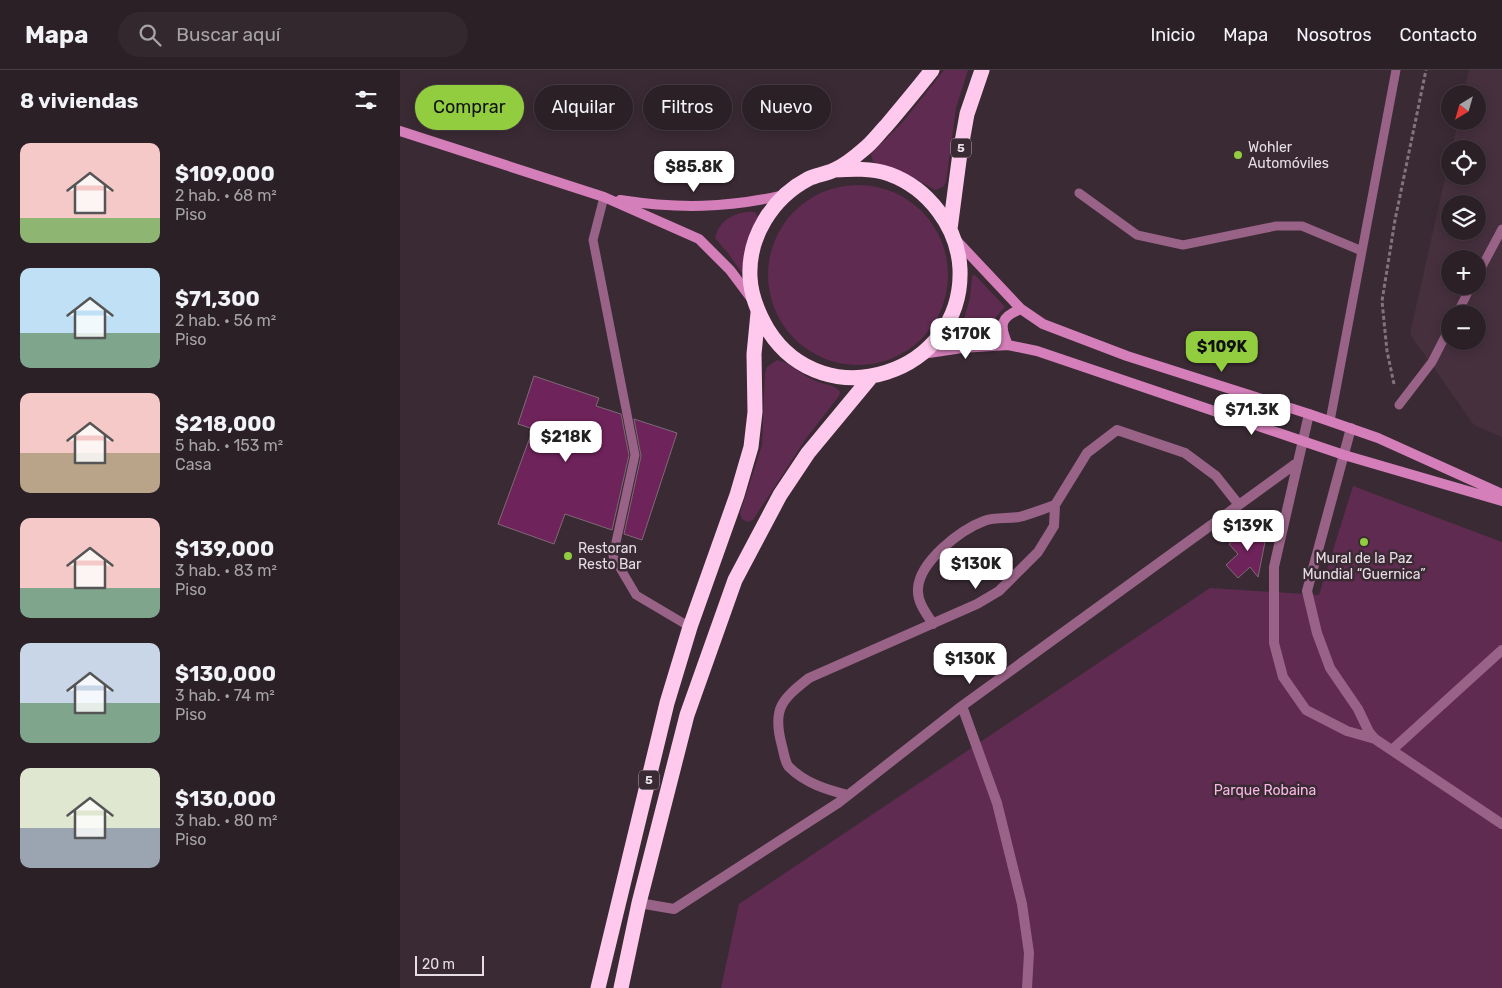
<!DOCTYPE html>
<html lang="es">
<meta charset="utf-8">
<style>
:root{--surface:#2c2027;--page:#34282f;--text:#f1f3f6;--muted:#a6a3a7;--line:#483e44;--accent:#91cd3f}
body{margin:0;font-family:Rubik,sans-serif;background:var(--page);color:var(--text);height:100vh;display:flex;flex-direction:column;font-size:19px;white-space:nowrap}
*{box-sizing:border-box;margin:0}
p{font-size:16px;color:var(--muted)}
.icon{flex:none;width:28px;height:28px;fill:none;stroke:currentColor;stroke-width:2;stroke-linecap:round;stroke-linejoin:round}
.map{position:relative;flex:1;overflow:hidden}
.sheet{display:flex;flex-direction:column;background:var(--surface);width:400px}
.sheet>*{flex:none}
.guide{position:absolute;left:15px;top:15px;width:475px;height:45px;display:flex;gap:10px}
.needle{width:32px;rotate:217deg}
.tools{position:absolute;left:1041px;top:15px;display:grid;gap:10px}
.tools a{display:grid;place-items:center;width:45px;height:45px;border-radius:50%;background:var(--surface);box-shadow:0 2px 12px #0003,0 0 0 1px var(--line);font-size:25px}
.scale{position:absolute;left:15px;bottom:12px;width:69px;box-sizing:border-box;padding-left:5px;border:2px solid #e8dde4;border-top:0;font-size:14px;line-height:18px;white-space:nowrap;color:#e8dde4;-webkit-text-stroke:4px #3a2a34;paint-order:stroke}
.price{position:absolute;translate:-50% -42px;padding:0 11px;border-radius:10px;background:#fff;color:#222;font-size:16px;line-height:32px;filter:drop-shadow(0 1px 2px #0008)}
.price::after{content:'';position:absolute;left:50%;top:30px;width:15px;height:11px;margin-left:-8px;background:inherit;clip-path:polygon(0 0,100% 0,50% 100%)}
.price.current{background:var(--accent);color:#111}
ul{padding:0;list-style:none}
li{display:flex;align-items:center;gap:15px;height:125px;padding:0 20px}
li span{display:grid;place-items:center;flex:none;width:140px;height:100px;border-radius:10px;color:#555}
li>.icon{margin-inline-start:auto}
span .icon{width:60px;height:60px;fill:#fffc;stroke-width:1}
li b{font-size:21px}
h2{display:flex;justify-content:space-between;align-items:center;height:60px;padding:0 20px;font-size:21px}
.pill{padding:0 18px;border-radius:22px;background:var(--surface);box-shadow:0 2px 12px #0003,0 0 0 1px var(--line);font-size:18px;line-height:45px}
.pill.current{background:var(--accent);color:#111}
header{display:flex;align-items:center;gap:30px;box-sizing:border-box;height:70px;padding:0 25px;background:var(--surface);border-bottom:1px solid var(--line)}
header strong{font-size:24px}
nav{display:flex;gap:28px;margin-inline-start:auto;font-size:18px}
.search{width:350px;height:45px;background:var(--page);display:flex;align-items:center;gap:12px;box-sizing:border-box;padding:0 18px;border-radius:28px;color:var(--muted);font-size:19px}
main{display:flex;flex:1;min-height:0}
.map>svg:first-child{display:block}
.built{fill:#46303e;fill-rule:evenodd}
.green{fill:#602b51}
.building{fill:#6f235b;stroke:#7d6a76}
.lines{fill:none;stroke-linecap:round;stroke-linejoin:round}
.path{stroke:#81747c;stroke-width:3;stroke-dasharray:4 2.5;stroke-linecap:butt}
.lane{stroke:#996387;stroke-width:9}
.street{stroke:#996387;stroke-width:10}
.secondary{stroke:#d47fb9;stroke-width:10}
.highway{stroke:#fec9ec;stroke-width:15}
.poi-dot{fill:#91cd3f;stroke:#3a2a34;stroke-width:2}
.labels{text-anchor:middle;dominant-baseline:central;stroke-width:5;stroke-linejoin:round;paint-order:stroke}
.shield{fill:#3a2a34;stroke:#b4a7af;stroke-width:1}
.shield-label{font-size:12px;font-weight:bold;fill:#e8dde4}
.poi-label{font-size:14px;fill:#e8dde4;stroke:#3a2a34;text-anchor:start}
.park-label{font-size:14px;fill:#f9b7e3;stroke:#3a2a34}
</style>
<header>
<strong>Mapa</strong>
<div class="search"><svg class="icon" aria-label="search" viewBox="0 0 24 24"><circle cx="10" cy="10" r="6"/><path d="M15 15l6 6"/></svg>Buscar aquí</div>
<nav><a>Inicio</a><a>Mapa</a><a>Nosotros</a><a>Contacto</a></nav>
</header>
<main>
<section class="sheet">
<h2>8 viviendas<svg class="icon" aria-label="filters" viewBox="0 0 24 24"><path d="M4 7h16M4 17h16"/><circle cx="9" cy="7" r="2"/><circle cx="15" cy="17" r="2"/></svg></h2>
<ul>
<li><span style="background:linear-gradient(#f6c9c9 75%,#8fb573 0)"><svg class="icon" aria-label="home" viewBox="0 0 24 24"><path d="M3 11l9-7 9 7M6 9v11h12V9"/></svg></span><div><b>$109,000</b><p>2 hab. · 68 m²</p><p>Piso</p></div></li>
<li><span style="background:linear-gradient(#bfe0f5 65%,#7fa58c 0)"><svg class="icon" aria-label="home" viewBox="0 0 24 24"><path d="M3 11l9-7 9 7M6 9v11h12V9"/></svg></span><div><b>$71,300</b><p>2 hab. · 56 m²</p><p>Piso</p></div></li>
<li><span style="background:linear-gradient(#f6c9c9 60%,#b9a48a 0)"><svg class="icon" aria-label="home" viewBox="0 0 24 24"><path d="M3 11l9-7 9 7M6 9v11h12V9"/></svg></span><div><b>$218,000</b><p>5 hab. · 153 m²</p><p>Casa</p></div></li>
<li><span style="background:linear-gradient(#f6c9c9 70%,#7fa58c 0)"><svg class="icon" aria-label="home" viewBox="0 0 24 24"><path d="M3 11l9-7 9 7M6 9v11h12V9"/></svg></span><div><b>$139,000</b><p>3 hab. · 83 m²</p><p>Piso</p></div></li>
<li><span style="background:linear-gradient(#c9d6e8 60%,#7fa58c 0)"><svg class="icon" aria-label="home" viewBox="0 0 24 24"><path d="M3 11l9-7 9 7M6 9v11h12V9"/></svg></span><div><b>$130,000</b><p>3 hab. · 74 m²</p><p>Piso</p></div></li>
<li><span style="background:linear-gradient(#dfe7d0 60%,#9aa5b1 0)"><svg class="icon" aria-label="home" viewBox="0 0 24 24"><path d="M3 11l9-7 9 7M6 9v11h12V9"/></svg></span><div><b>$130,000</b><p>3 hab. · 80 m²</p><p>Piso</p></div></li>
</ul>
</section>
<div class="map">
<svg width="1102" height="918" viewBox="0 0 1102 918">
<rect width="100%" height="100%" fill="#3a2a34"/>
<!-- built -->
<path class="built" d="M1069,0h33v367l-28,-12 -64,-91 40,-178v20h28v-27h-26l6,-28h20v-27h-14zM1050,134h28v27h-28zM1050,189h28v27h-28zM1050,244h28v27h-28z"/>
<!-- green -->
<path class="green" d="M544,0h24l-12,38 -10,74 -3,5 -8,3 -26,-15 -36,-13 -2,-8 31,-31z
M368 205a90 90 0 1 1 180 0a90 90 0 1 1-180 0Z
M347,142h8l4,7 -15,52 -2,2 -15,-21 -12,-14c4,-16 15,-24 32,-26z
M575,205l30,32 -10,11 -1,15 -38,3 8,-17 6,-21 2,-22z
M377,290c14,3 25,16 39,21 8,4 19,3 24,11l-1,4 -34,44 -52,80 -6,2 -5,-3 -2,-6 22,-68 3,-72 2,-6z
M953,416l149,56v446h-781l18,-84 471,-316 109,7z"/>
<!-- building -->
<path class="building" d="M134,306l65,22 -3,8 25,8 8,41 -17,75 -47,-16 -11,30 -56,-20 35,-95 -15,-5z
M234,349l43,14 -35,107 -18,-6 17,-78z
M853,454l13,13 -8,40 -8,-10 -12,11 -12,-13 12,-11 -9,-10z"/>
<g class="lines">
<!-- path -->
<path class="path" d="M994,314l-7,-33 -5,-50 13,-81 31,-150"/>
<!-- lane -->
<path class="lane" d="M679,123l58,42 46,10 93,-19h26l60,25
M204,127l-11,43 42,215 -22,101 23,39 54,32
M1078,204l24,-45
M1057,244l14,-28
M999,335l33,-43 18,-35
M930,351l66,-351"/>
<!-- street -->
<path class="street" d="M909,344l-35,153v76l9,34 23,33 41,21 28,8
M951,358l-44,163 10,42 13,35 28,41 11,23 6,7 127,85
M533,554c-7,-11 -16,-22 -15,-35 1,-27 42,-59 66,-68 11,-4 24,-2 35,-4 12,-3 24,-8 36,-12
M562,636l35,97 25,101 7,49 -2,35
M992,680l110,-100
M448,725c-21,-5 -43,-12 -59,-28 -4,-4 -5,-14 -7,-21 -10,-37 -1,-46 27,-68l168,-74 22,-13 39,-39 16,-26 1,-21 32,-52 30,-23 68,23 31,23 23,29
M239,833l35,6 164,-106 124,-97 336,-244"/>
<!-- secondary -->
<path class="secondary" d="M0,61l204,66 95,42 31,31 21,28
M220,130c59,9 107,8 164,-5
M556,170l65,69 22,15 84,32 182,58 69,24 124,56
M608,275c-9,-20 -8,-28 13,-36
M522,284l40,-6 46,-3 29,6 307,104 158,46"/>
<!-- highway -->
<path class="highway" d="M434,100c18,-1 37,-2 55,4 39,14 69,53 71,95 4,105 -136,150 -192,61 -10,-17 -17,-33 -18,-53 -2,-40 22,-79 58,-98 8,-4 18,-5 26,-9 11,-5 21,-13 30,-21 8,-6 15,-16 22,-23 16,-19 31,-37 46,-56
M550,159l10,-76 7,-39 15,-44
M198,918l69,-285 23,-76 47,-132 14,-48 4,-35 -1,-58 4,-41
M221,918l18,-85 48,-188 48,-135 45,-85 28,-42 63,-76"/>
</g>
<!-- markers -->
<g class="poi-dot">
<circle cx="838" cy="85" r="5"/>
<circle cx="964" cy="472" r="5"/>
<circle cx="168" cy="486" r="5"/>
</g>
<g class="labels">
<!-- shield labels -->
<g class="shield">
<rect x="551" y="68.5" width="20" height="19" rx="4"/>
<rect x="239" y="700.5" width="20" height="19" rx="4"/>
</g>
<g class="shield-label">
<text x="561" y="78">5</text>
<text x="249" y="710">5</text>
</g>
<!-- poi labels -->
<g class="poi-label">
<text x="848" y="77">Wohler<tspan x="848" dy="16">Automóviles</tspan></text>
<text x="178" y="478">Restoran<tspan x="178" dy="16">Resto Bar</tspan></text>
<text x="964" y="488" text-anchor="middle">Mural de la Paz<tspan x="964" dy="16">Mundial “Guernica”</tspan></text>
</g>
<!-- park labels -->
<g class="park-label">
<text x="865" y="720">Parque Robaina</text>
</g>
</g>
</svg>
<div class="tools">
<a><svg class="needle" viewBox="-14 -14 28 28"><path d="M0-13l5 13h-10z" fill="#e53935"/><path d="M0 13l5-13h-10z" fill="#a6a3a7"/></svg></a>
<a><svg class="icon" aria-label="locate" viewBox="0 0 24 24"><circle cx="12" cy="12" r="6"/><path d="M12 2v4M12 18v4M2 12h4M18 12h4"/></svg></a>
<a><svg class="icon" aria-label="layers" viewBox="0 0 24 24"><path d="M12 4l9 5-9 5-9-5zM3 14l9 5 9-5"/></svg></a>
<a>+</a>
<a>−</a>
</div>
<div class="scale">20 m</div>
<b class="price" style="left:294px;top:123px">$85.8K</b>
<b class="price" style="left:566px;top:290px">$170K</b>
<b class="price current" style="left:822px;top:303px">$109K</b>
<b class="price" style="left:852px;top:366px">$71.3K</b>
<b class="price" style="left:166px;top:393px">$218K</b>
<b class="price" style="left:848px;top:482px">$139K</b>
<b class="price" style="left:576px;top:520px">$130K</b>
<b class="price" style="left:570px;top:615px">$130K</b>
<div class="guide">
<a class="pill current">Comprar</a>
<a class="pill">Alquilar</a>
<a class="pill">Filtros</a>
<a class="pill">Nuevo</a>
</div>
</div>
</main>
